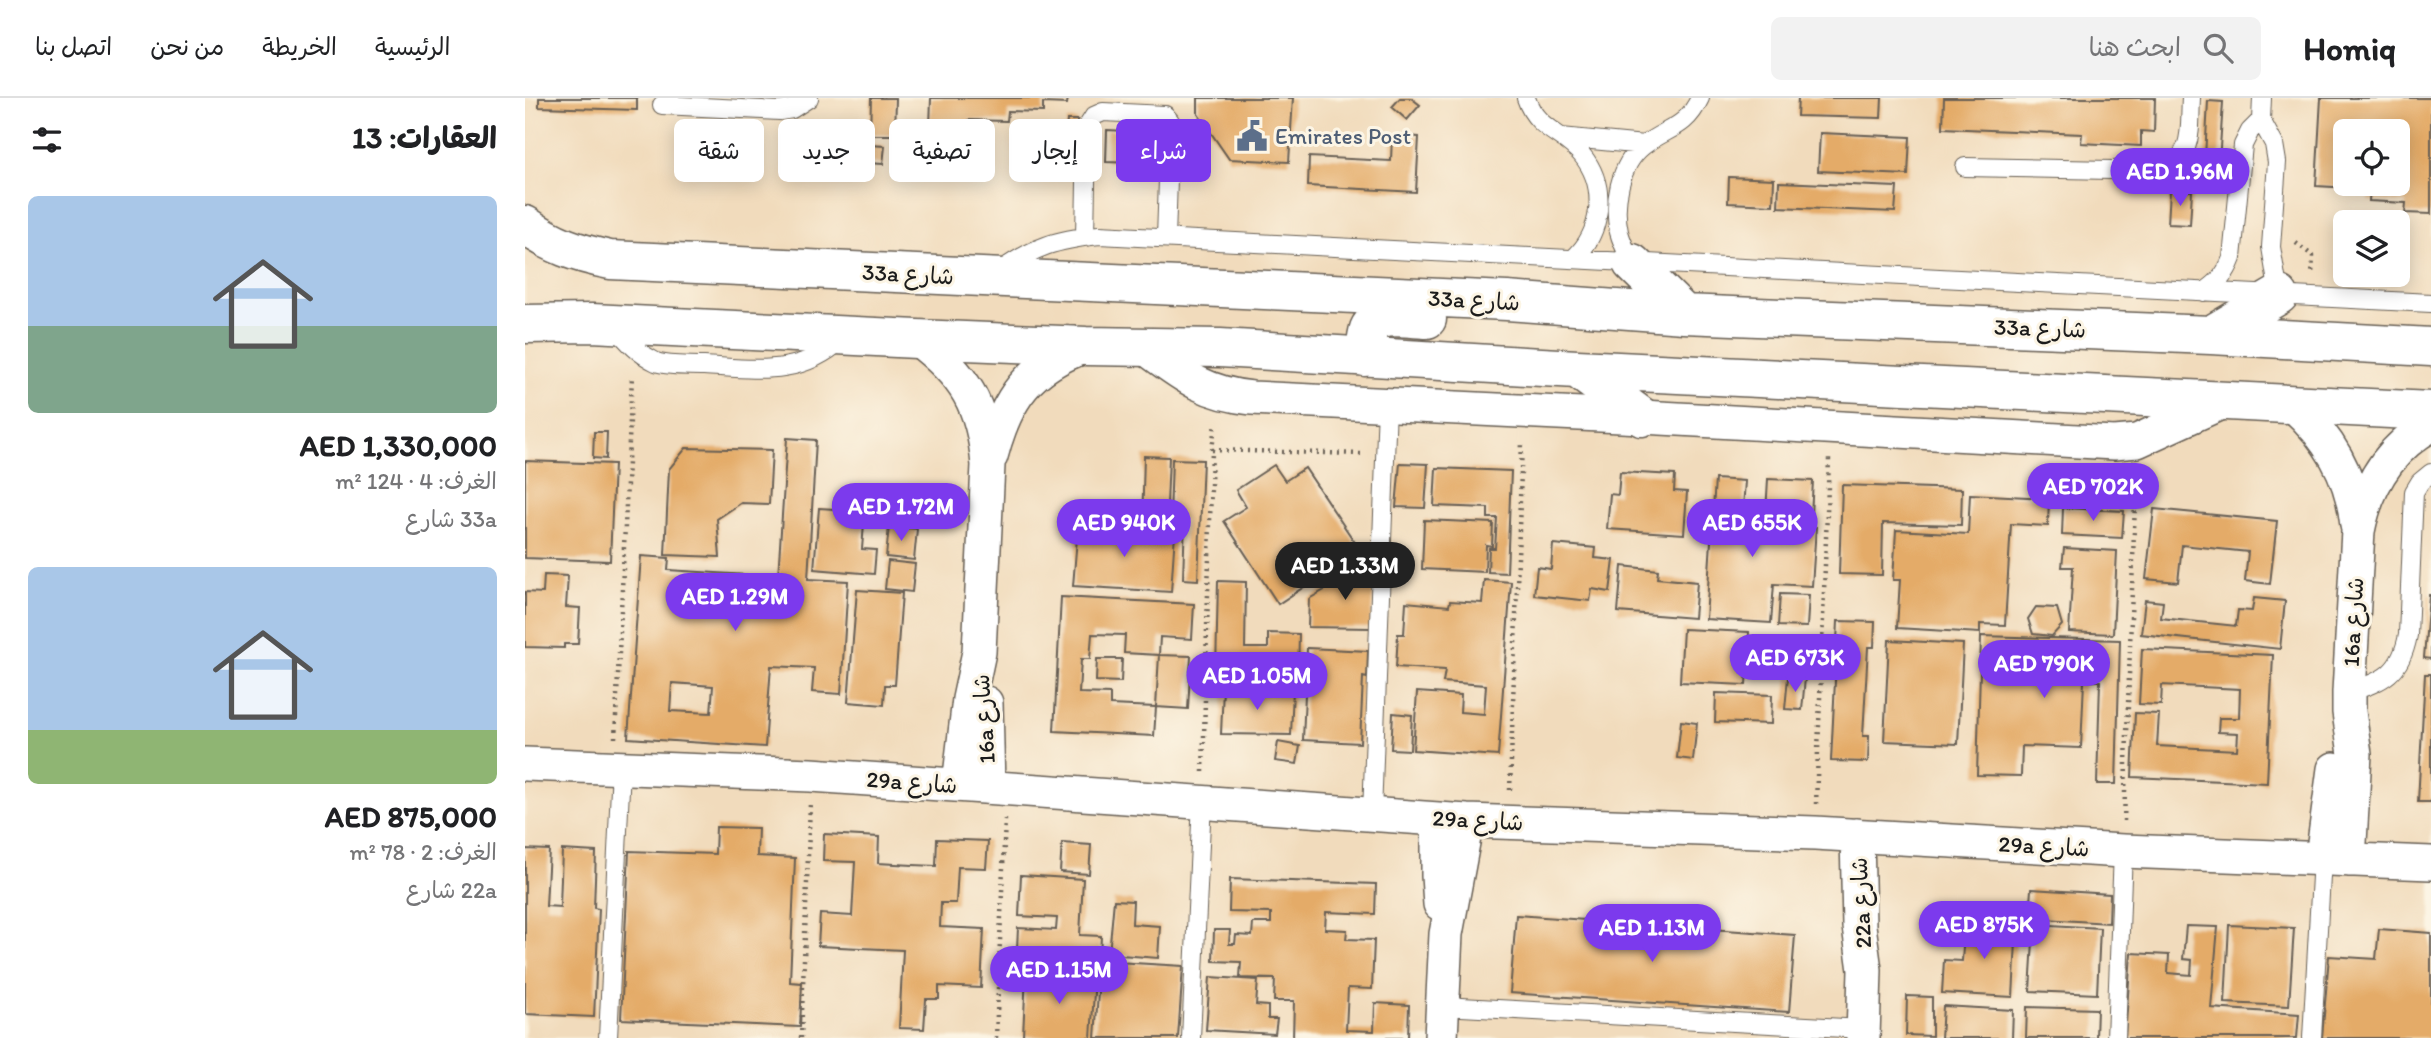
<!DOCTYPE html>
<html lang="ar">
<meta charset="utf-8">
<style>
:root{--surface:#fff;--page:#f2f2f2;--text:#202124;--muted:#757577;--line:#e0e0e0;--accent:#7c3aed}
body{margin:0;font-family:Itim,"Playpen Sans Arabic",sans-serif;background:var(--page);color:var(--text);direction:rtl;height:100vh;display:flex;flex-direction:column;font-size:26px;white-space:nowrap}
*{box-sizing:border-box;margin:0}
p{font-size:23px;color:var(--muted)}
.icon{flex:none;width:38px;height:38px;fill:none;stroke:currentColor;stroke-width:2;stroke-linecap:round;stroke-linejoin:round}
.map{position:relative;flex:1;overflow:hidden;direction:ltr}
.panel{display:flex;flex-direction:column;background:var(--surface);width:525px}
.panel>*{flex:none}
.top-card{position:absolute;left:21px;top:21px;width:665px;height:63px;direction:rtl;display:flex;gap:14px}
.controls{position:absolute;left:1808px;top:21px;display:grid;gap:14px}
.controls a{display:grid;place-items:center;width:77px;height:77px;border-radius:10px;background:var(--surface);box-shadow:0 4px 18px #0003;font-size:35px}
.price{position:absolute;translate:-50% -60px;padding:0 16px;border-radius:24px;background:var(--accent);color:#fff;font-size:23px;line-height:46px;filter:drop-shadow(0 2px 4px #0008)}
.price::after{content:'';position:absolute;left:50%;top:42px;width:21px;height:16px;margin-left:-10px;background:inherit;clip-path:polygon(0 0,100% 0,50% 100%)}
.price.selected{background:#222;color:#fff}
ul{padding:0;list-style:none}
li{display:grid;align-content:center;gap:14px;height:371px;padding:0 28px}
li span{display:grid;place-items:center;height:217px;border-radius:10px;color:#555}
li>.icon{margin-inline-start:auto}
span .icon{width:126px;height:126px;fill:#fffc;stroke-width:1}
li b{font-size:30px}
h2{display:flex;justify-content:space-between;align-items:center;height:84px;padding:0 28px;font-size:30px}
.pill{padding:0 24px;border-radius:10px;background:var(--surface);box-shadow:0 4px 18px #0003;font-size:24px;line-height:63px}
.pill.selected{background:var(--accent);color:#fff}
header{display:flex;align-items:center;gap:42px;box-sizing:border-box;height:98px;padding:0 35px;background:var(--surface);border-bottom:2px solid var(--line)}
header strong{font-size:33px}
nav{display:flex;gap:38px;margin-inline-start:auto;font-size:24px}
.search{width:490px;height:63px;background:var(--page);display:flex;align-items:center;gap:18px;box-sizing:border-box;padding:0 24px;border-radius:10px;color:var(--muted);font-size:26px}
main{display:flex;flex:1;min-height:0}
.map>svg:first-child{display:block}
.building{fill:#e4ab68;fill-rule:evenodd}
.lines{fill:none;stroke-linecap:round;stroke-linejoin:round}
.lane-casing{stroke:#675f54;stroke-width:20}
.street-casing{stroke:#675f54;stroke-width:36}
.secondary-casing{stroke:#675f54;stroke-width:41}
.path{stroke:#675f54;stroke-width:4.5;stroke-dasharray:2 5;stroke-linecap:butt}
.lane{stroke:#fff;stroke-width:18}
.street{stroke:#fff;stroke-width:33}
.secondary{stroke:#fff;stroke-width:38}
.labels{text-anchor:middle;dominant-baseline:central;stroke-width:6;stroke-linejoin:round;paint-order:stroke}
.service-label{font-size:23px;fill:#4e5e75;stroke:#fcf5e5;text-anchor:start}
.street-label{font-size:23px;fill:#1c1c1c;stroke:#fcf5e5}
</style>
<header>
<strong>Homiq</strong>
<div class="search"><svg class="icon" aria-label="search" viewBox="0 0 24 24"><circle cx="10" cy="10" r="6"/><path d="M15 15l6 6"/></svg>ابحث هنا</div>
<nav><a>الرئيسية</a><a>الخريطة</a><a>من نحن</a><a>اتصل بنا</a></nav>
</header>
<main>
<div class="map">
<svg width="1906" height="940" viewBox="0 0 1906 940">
<rect width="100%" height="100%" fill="#fcf5e5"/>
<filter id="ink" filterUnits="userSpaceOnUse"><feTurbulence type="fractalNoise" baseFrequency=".0143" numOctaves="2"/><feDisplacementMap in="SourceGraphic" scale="14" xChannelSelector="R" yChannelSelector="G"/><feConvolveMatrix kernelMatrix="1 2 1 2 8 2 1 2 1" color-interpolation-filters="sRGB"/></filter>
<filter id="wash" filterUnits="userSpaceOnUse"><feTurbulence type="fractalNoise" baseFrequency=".00686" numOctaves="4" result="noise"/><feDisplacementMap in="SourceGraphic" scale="28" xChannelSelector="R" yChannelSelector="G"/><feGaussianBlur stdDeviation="1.57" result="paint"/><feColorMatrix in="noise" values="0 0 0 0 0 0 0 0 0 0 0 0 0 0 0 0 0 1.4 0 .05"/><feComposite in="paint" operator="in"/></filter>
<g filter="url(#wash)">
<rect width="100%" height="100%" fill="#f1dbbc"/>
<g id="blocks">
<!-- building -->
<path class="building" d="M14,0h98v12l-98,-3z
M346,0h25l-1,37h-25z
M406,0h137l-1,6 -24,-1v9l-35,-1 -1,10 -38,-1 -2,37 -38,-1z
M673,0h95l-4,64 -60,-3 -31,-45z
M875,0h11l9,7 -13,15 -15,-13z
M1273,0h84l-1,20 -84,-2z
M1419,0h211l-1,34 -13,-1v15l-60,-3 1,-9 -139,-6z
M1796,0h110v116l-26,-1 1,-10 -37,-2 1,-12 -54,-3zM1820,33h52v53h-52z
M1683,3l15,1 -5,76 -14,-1z
M542,22h10l-1,23h-11z
M528,29l12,11 -11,12 -12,-11z
M582,32l56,3 -1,31 -56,-2z
M1295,35l90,4 -2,38 -90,-4z
M867,37l27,2 -3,55 -108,-6 1,-29 82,4z
M344,47l16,1 -2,18 -15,-1z
M1204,79l45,2 -1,26 -45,-2z
M1254,84l118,5 -2,25 -117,-5z
M1645,92l22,1 -2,34 -22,-1z
M69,334h13l-1,27 -13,-1z
M262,340l29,2 -8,139 40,2 -7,113 -29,-2 2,-24 -43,-2 -6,81 -137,-9 13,-182 28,2 -1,12 110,7zM147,585l41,3 -2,27 -41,-2z
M161,350l86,2 -3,54 -28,-1 -24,16 3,38 -55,-2 4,-86z
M619,358l25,1 -3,71 -24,-1z
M647,361l31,1 -5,120 -15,-1 2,-60h-15z
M0,363l89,3 -4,97 -85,-3z
M875,365l28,1 -3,44 -29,-1z
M749,367l11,16 20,-13 55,82 -82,54 -54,-83 22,-14 -10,-17z
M911,370l75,3 -4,102 -19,-1 1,-24h6l2,-30h-9v-10l-54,-2z
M1095,374l55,3 -1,16 13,1 -3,42 -77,-5 3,-35 8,1z
M1190,381l30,2 -3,42 74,4 -4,59 -38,-2 -3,39 -65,-4z
M1243,381l45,2 -2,34 -45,-2z
M1317,387l120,4 -1,36 -78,-2 -1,52 -43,-1z
M1445,396l79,4 -1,28 -37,-2 -6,101 -25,-1v9l-83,-5 3,-48h-7l3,-50 72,4z
M294,410l46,3 -3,38 14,1 -2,24 -60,-5z
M554,410l28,2 -1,15 -27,-1z
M1538,410l61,3 -2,27 -60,-3z
M1629,411l123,12 -7,63 -25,-3 3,-29 -66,-7 -4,37 -32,-3z
M899,422l69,3 -1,23 -6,-1 -1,27 -63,-3z
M364,428l28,3 -3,31 -28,-3z
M553,428l97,7 -4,59 -98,-6z
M1028,446l43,4 -1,10 19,2 -4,32 -18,-3 -2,12 -56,-6 3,-28 14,2z
M1539,450l53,3 -4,83 -44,-2 4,-65h-11z
M851,462l-6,68 -62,-1 1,-28z
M363,463l27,3 -3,28 -27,-3z
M1097,468l36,4 -1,8 40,4 -3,36 -76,-6z
M19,477l24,1 -2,31 14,1 -2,36h-14v4l-39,-1v-55l18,1z
M959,482l27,2 -13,174 -85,-6 4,-58 44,3 -1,17 24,2 2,-29 -43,-3 2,-12 -49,-3 2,-33h6l2,-32 43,4 1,-5 32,2z
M693,483l28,1 -1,66h23v-15l31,1 -1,41 -82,-2z
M332,492l45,3 -7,92h-10l-1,20 -36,-3z
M1255,496l29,1 -2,32 -29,-1z
M1904,497h2v64l-7,-1z
M536,499l133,7 -2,35 -32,-2 -1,18 32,1 -3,53 -32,-2 3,-52 -35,-2 1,-18 -33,-1 -2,25h-9l-2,34 31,1v11l46,2 -2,29 -100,-5z
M1729,500l31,3 -5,48 -139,-15 4,-34 18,2 -2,16 75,8 2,-16 14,1z
M1511,509l21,1 5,17 -10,11 -19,-2 -5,-15z
M1313,523l37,1 -1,25h-6l-5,89h6l-1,26 -37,-1z
M1158,531l66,3 -3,53 -66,-3z
M1456,538l139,4 -4,144h-19l3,-103h-16l-3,67 -59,-2 -1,30 -44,-1z
M1364,542l74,4 -5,100 -74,-3z
M782,550l61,3 -1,27 -4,-1 -3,66 -57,-3z
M1617,551l131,6 -6,128 -135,-6 3,-64 24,1 -2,32 80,4 1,-17 -20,-1 1,-14h20l1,-29 -78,-4 -1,20 -22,-1z
M572,561h25l-1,23 -25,-1z
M1900,576h6v128h-13z
M1263,579l17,1 -3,32 -17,-1z
M698,590l70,1 -2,46 -70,-1z
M1191,595l56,2 -1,29 -56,-2z
M868,615l19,2 -2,35 -19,-1z
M1156,623l16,2 -4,37 -16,-2z
M753,644l22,4 -3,18 -22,-3z
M191,729l42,1 -1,28 38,2 -5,124 12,1 -2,44 -179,-8 8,-168 86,3z
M299,736l55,3 -1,26 35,2 23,1 1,-27 51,2 -2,27 -28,-1 -2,36h-15l-1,24 44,2 -3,59 -42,-2v13h-13l-2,30 -25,-1 4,-78 -85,-4 2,-32 32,2 3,-54 -32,-1z
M537,745l29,2 -2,29 -29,-2z
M0,751l24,1 -3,56 14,1 2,-57 34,2 -2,56 5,1 -5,108 -69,-3z
M496,777l62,4 -3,56 21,1 -1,21 -13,-1 -1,15 -25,-2 1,-18 -45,-2 1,-21 38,2 1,-12 -38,-2z
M705,781l146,5 -1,30 -49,-2 -1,17 22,1 -1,9 28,1 -2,49 -24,-1 -2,42 28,1 1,-28 34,2 -1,33h-115l1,-37h-20l1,-22 -35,-1 1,-16 -28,-1 1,-31h16l-1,14h6l1,-9 16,1 1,-13h18v-10l-42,-1z
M1506,791l79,5 -1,29 -80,-5z
M589,802l19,1 -1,23 28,2 -2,32 -49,-4z
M991,817l279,20 -6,77 -279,-19z
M1440,822l52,3 -4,74 -71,-4 2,-33 18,1z
M1509,826l66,4 -3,66 -67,-3z
M1704,827l65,3 -5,78 -64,-3z
M1661,828l32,1 -7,81 88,6 -2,24h-172l6,-85 38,2 -1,18 23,2 1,-15 -9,-1z
M1854,831l52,4v105h-109l7,-82 47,3z
M575,863l83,5 -5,72h-83z
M501,876l69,3 -4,61 -68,-2z
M685,879l48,3 -2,25 12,1v13h9l-2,15 -69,-4z
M1382,898l25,1v39l-26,-1z
M1418,908l70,4 -1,28h-71z
M1502,909l70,2 -1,29h-70z"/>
</g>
</g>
<g filter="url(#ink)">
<use href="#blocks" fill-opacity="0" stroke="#675f54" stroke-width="2"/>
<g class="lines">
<defs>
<path id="lane" d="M1001,0c11,33 37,34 56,57 26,32 20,78 -9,104
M1737,0l-1,22 13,24 3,18 -6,85 8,48
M137,7l118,6 12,-2 17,-11
M1036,39l83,8
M1440,69l197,4c33,-16 27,-41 29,-73
M560,139l2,-110 7,-11 9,-4 62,3 5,6 -4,117
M1107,165c-5,-10 -10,-20 -13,-31 -6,-28 0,-67 24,-86 24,-19 42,-16 57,-48
M474,174c36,-26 57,-32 100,-37l1332,68
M1679,194c14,-9 22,-18 28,-34l11,-113 7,-14 11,-11
M91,229c11,15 23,27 40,35 14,5 34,3 48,4 53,3 96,11 138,-27
M1824,594c35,-11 52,-19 59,-57l6,-143 6,-10 11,-9
M847,716l15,-409
M918,908l420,23
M83,940l13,-270
M666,940l11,-237
M1591,940l7,-187
M1787,940l10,-180"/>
<path id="street" d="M392,241c48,36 66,66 71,126l-9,187 -10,47 -10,86
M619,249c38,28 59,46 108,51l390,19 472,26 23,-2 90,-41
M1767,306c37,33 60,71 65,121
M466,358c15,-58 38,-90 95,-110
M461,605l2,84
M0,666l286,11 656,46 348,12 308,18 308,12
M913,721v57l2,28
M1332,737l2,91 6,44 -2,68
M1797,760l12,-89
M1824,762l6,-106 -6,-42v-20l9,-161c9,-46 31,-83 73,-106
M916,940l5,-104 21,-113"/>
<path id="secondary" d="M0,127c28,20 51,28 85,35l897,41 177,13 527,21 220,12
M1107,165l52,51
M0,226l67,-1 325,16 169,7 134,2 357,21 854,42
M1686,237l68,-40
M840,259c1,-9 1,-20 4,-28 7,-18 43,-10 58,-10
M1052,271l65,48"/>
</defs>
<!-- lane casing -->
<use href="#lane" class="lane-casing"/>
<!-- street casing -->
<use href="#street" class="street-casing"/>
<!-- secondary casing -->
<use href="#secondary" class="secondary-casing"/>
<!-- path -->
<path class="path" d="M1771,145l17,13 -1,19
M687,352l149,4
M90,640l17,-361
M678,674l9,-322 3,-26
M985,692l12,-348
M1291,706l13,-345
M1599,723l12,-348
M276,940l9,-234
M471,940l9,-219"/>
<!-- lane -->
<use href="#lane" class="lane"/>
<!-- street -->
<use href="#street" class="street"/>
<!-- secondary -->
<use href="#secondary" class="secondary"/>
</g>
</g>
<!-- icons -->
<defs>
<symbol id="civic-bare" viewBox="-9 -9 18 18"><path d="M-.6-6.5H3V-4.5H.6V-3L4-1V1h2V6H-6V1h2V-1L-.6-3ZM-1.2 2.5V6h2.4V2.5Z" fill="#5c6f8a" stroke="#fcf5e5" stroke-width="2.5" paint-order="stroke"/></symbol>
</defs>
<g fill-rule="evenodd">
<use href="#civic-bare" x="705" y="16" width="44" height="44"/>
</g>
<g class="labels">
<!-- service labels -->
<g class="service-label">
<text x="750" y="38">Emirates Post</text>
</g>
<!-- street labels -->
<g class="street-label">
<text transform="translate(383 176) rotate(3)">33a شارع</text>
<text transform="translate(949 202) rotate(3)">33a شارع</text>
<text transform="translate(1515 230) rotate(2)">33a شارع</text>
<text transform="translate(1828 524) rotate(-87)">16a شارع</text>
<text transform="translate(459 621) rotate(-94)">16a شارع</text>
<text transform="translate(387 684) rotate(4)">29a شارع</text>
<text transform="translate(953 722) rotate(3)">29a شارع</text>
<text transform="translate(1519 748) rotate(3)">29a شارع</text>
<text transform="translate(1336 805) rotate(-93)">22a شارع</text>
</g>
</g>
</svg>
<div class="controls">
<a><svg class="icon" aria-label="locate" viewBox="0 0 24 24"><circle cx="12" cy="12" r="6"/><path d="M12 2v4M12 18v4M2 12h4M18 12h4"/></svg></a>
<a><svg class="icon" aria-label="layers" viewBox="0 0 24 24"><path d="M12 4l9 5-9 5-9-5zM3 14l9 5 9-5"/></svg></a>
</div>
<b class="price" style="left:1655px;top:110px">AED 1.96M</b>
<b class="price" style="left:1568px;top:425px">AED 702K</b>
<b class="price" style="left:376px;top:445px">AED 1.72M</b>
<b class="price" style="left:599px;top:461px">AED 940K</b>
<b class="price" style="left:1227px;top:461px">AED 655K</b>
<b class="price selected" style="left:820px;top:504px">AED 1.33M</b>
<b class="price" style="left:210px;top:535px">AED 1.29M</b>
<b class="price" style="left:1270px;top:596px">AED 673K</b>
<b class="price" style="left:1519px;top:602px">AED 790K</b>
<b class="price" style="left:732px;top:614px">AED 1.05M</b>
<b class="price" style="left:1459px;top:863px">AED 875K</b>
<b class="price" style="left:1127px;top:866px">AED 1.13M</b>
<b class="price" style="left:534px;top:908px">AED 1.15M</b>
<div class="top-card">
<a class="pill selected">شراء</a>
<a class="pill">إيجار</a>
<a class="pill">تصفية</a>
<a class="pill">جديد</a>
<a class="pill">شقة</a>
</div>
</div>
<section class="panel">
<h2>العقارات: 13<svg class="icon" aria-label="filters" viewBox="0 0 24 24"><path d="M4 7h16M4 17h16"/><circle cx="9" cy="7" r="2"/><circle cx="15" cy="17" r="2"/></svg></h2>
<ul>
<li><span style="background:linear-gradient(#a9c7e8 60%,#7fa58c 0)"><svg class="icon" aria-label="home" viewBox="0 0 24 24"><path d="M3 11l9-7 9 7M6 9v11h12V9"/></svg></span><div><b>AED 1,330,000</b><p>الغرف: 4 · 124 m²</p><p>33a شارع</p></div></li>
<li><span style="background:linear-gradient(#a9c7e8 75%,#8fb573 0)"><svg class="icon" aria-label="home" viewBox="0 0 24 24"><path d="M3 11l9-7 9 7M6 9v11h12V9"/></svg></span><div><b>AED 875,000</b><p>الغرف: 2 · 78 m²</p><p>22a شارع</p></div></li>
</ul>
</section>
</main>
